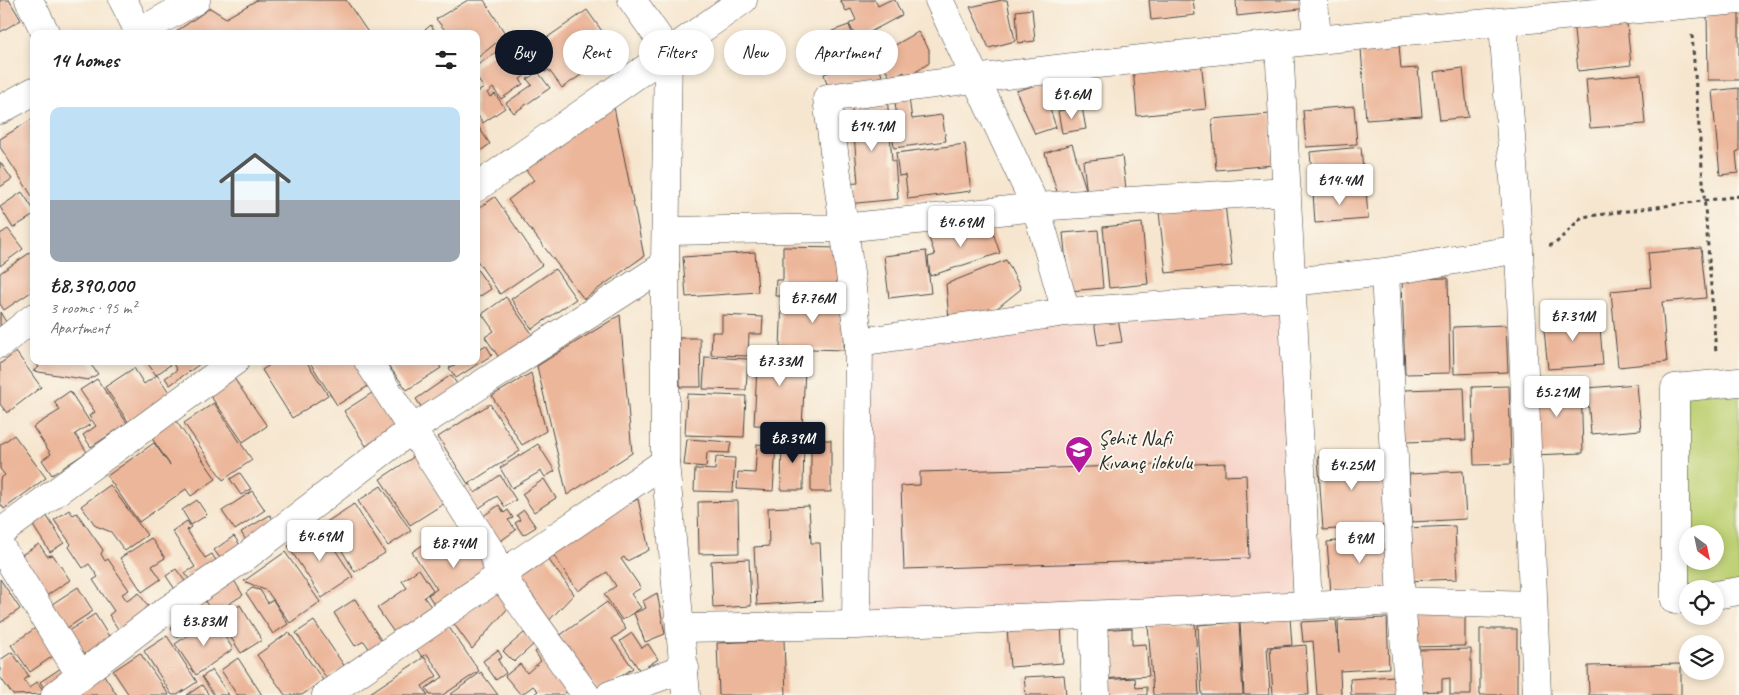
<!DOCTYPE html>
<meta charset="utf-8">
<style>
:root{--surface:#fff;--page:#f2f2f2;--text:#222;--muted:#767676;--accent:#111827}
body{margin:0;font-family:Caveat,sans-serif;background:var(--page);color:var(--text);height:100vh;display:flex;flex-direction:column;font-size:19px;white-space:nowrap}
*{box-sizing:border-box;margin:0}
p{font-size:16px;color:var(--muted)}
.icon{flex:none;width:28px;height:28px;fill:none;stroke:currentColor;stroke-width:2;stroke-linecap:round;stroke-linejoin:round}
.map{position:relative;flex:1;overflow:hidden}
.side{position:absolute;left:30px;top:30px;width:450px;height:335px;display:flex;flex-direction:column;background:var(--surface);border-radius:10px;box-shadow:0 2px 8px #0003}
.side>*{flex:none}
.banner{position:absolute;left:495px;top:30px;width:475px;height:45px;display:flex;gap:10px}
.needle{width:32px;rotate:147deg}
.tools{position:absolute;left:1679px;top:525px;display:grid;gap:10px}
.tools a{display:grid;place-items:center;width:45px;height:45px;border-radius:50%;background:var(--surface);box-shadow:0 2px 8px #0003;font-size:25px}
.price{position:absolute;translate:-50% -42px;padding:0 11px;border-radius:5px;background:#fff;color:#222;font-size:16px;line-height:32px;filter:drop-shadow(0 1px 2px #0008)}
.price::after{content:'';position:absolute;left:50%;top:30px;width:15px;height:11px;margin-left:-8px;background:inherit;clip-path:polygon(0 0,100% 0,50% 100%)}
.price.selected{background:var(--accent);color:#fff}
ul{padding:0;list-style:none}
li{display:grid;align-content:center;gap:10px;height:265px;padding:0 20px}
li span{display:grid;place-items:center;height:155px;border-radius:10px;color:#555}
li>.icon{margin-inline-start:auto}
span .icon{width:90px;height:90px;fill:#fffc;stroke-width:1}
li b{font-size:21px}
h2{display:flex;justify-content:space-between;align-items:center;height:60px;padding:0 20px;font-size:21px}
.chip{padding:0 18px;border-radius:22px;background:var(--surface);box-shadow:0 2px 8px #0003;font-size:18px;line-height:45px}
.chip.selected{background:var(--accent);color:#fff}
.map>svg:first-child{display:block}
.built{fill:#f6d1c5}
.green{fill:#bdd073;stroke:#747e4f;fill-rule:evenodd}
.building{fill:#ecb69a}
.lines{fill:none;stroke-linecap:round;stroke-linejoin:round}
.minor-casing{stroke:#494744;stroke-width:29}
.tertiary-casing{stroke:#494744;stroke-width:29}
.path{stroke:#494744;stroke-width:3;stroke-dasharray:4 4;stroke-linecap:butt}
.minor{stroke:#fff;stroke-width:28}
.tertiary{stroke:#fff;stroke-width:28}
.labels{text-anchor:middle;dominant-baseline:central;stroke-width:4;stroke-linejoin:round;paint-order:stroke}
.poi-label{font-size:21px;fill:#2b2b2b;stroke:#fbf7ec;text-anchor:start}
</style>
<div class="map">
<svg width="1739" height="695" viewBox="0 0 1739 695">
<rect width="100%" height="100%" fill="#fbf7ec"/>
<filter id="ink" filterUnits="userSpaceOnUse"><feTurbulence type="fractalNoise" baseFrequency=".02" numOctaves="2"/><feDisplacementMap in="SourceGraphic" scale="10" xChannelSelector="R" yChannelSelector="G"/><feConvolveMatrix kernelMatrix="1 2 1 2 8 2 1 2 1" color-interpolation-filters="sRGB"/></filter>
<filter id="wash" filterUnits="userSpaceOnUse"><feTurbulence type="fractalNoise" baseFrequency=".0096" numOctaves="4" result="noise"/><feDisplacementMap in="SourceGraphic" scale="20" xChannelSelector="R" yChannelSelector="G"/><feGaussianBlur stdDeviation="1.12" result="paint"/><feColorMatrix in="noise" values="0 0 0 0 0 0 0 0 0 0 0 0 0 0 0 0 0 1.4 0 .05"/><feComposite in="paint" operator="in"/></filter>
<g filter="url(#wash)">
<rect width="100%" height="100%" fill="#f6e6cf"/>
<!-- built -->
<path class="built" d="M1291,297l17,308 -452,20 3,-283z"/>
<!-- green -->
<path class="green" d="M1739,382v209l-51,-2 -13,-201zM1688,534h27v27h-27z"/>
<g id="blocks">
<!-- building -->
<path class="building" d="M0,0h9l12,20 -21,12z
M257,0h89l23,34h-191l-1,-3 33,-23 16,10z
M468,0h16l22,35 -30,24v-25h-28l-12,-15z
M840,0h35l3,6 12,-6h5l7,15 -45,24 -8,-15 7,-4 -5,-11 -5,2z
M1002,0h5l8,41 -26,7 -19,-41z
M1149,0h44l2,15 -44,5z
M1236,0h71l1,8 -71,8z
M1032,9l3,32 -17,2 -2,-32z
M587,10l29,41 -54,37 -13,-18 -4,2 -16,-22z
M1739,10v70h-31l-1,-69z
M1626,14l5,51 -53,6 -5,-51z
M431,25l5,9h-16z
M849,25l13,36 14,-5 6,20 -52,18 -6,-20 20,-7 -12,-36z
M918,32l11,17v14l-21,14 -4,-5 -13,7 -9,-16 12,-7 -4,-8z
M508,44l15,22 5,-3 4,7 -12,9 3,5 -22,15 -8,-11 -6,5 3,4 5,-3 10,14 -22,15 -7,-10v-20l8,-5 -8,-11v-11z
M1399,45l2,24 17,-1 4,48 -56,4 -5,-72z
M1201,60l5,49 -69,7 -4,-49z
M1463,68l5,49 -28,3 -6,-48z
M538,72l12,16 -36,25 -8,-10 26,-18 -5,-6z
M1641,74l4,50 -55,4 -4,-49z
M1056,79l7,22 -14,5 7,21 -21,7 -19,-43z
M1739,88v63l-3,1 2,21 -18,2 -8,-84z
M908,92l4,27 30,-4 4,26 -52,7 -3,-22h7l-4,-31z
M887,95l5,66h3l3,38 -51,5 -2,-20 13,-1 -7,-85z
M613,102l31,154 -60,43 -76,-99 26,-20 -12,-15z
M1354,106l3,38 -51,3 -3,-37z
M1082,107l4,22 -24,4 -4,-22z
M1270,114l4,51 -58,5 -4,-51z
M34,118v81l-34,-52v-8z
M476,123l14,21 -14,10z
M965,144l6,47 -63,8 -3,-24 -6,1 -3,-23z
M1072,144l14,45 -27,9 -14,-45z
M1361,147l3,36 -51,5 -3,-36z
M1122,156l4,33 -39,5 -4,-33z
M0,162l12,17 -12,8z
M1366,188l2,31 -53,4 -2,-31z
M22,192l12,18v5l-21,13 -13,-21z
M495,197l47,68 -42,29 -24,-35v-49z
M1225,204l7,62 -66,7 -7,-61z
M1142,223l6,61 -39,4 -6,-61z
M990,224l10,29 -70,23 -2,-19 7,-2 -7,-20z
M8,229l15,20 -23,17v-32z
M1098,230l5,58 -34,3 -6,-58z
M783,247l58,1 -1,49 -65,-1 1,-16h7z
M1701,248l5,50 -44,4 5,60 -49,5 -7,-76 40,-4 -3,-34z
M34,250v40l-30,20 -4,-6v-31z
M926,251l5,42 -42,5 -5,-42z
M755,252l3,40 -72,5 -3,-40z
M1006,260l15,29 -30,24 -42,7 -3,-36z
M476,268l15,21 -15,10z
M555,269l21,30 -44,30 -21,-30z
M1448,278l2,95 -45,1 -3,-95z
M506,297l29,41 -33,24 -17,-25 9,-6 -12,-17z
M782,298l63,2 -1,50 -64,-2z
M0,312l6,10 -6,4z
M620,315l12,138 -65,42 -30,-129z
M722,315l41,2 -1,17h-13l-1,22 -37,-1 1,-23h10z
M1599,315l4,50 -55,4 -5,-49z
M1118,319l4,23 -24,3 -4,-23z
M1506,325l2,47 -54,2 -1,-47z
M679,338h21l1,49h-21z
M486,345l6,10 -36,23 -7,-10 12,-7h15v-10z
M758,348l48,2 -4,77 -48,-2z
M16,352l25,35 -34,26 -7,-9v-40z
M705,357l43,2 -2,31 -43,-1z
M35,361h53l10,13 -10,6 -55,-9 6,-4z
M146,361h22l2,4 -14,10z
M171,361h33l-34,24 -5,-7 12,-8z
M276,361h30l22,34 -36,23 -30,-48z
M309,361h53l13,21 -38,23z
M385,361h52l4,7 -34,22z
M134,368l10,16 13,-9 14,20 -42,28 -24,-36z
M531,373l15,58 -24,14 -30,-49z
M231,374l36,52 -24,16 -36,-51z
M451,375l8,12 -35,24 -8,-12z
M97,379l30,44 -36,24 -8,-12 13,-9 -7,-10 6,-4 -15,-22z
M1581,381l2,72 -50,2 -2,-72z
M1637,384l4,46 -50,4 -4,-46z
M1509,386l2,78 -37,1 -2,-78z
M1464,388l2,52 -60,2 -2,-52z
M378,389l22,35 -34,22 -22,-35z
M70,391l21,33 -16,10 12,18 -35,23 -10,-15 9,-6 -18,-27 27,-17 -6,-8z
M687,394l59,2 -2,41 -59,-2z
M214,403l38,57 -29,20 -39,-57z
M490,404l30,47 -52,33 -30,-47z
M174,418l42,61 -25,17 -5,-7 -47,33 -32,-46 47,-33 16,22 -21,-31z
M14,435l32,43 -42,31 -4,-6v-24l5,-4 -5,-6v-24z
M804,437l-1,53h-22l1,-52z
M687,439l44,3 -2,11 -22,-1 -1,15 -22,-2z
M811,440h20v52h-20z
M538,444l17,27 -10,6 -4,-6 -29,17 -12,-20z
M757,444l19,2 -3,45 -36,-2 1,-17 17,1z
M1381,453l6,72 -64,5 -5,-73z
M418,454l30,47 -38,24 -30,-46z
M716,457l19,1 -2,34 -39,-1 1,-22 20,1z
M1225,463v13l21,-1 3,83 -345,11 -3,-83 19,-1v-13z
M1463,471l3,48 -54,3 -3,-48z
M240,473l11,16 -10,6 -11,-16z
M500,475l16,25 -11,7 -8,-11 -24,16 -14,-21 10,-7 6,9z
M544,479l12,19 -22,14 -12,-18z
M110,485l37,50 -22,16 -14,-19 -15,-6 -15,-20z
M381,486l30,45 -23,15 -30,-45z
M252,491l13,19 -30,20 -13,-19z
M638,499l11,51 -22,11 -3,-4 -3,2 20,29 -10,6 10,14 -19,12 -18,-26 12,-8 -9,-14 -29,19 -30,-44 56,-32z
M197,500l10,15 -16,10 -9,-15z
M738,501l1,52 -40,1 -1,-52z
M354,504l31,49 -30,19 -30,-49z
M499,505l5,8 4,-3 5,8 -5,2 8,10 -17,12 -17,-25z
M809,506l2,37h9l3,58 -66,4 -3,-58 15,-1 -1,-38z
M69,510l4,5 4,-2 26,37 -2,4 4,7 3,-2 21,31 -7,4 5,7 12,-8 14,21 -31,21 -13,-20 5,-4 -21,-31 5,-3 -9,-13 -6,4 -14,-21 2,-3 -17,-24z
M524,510l12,17 -13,8 -8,-12 5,-3 -3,-5z
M46,515l18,28 -14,9 -18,-28z
M270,515l9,14 -29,18 -9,-15z
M187,521l4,6 -4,3 18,28 7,-4 10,16 -27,18 -10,-15 10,-6 -23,-36z
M319,525l34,52 -31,21 -34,-52z
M1455,526l2,53 -51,2 -2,-53z
M459,533l5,6 10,-6 23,36 -54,48 -15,-22 9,-6 -25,-37 23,-15 6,8z
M234,536l11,17 -19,13 -12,-16z
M1389,536l4,51 -62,6 -4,-51z
M151,538l14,20 -13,8 9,13 -19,13 -22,-34z
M39,544l8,12 6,-1 17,25 -24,16 -26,-40z
M285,552l35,50 -30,21 -23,-32 -23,-10z
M543,552l31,42 -32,34 -35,-49z
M749,559l2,47 -38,2 -2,-47z
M176,569l16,22 -11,7 -15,-22z
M419,569l14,21 -9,7 13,18 -37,26 -23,-33 30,-20 -5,-7z
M230,574l13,21 -30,19 -13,-21z
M0,579l20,30 -20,14z
M494,586l15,21 -37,42 -23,-32z
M78,587l15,24 -32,21 -15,-24z
M252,588l8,2 8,13 5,-3 15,24 -15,10 -27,-41z
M657,593l8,41 -20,8 -11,-29 12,-5 -3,-7z
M355,599l29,46 -12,8 -8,-12 -9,5 -21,-33z
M607,602l19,27 -14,10 21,29 -34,24 -40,-56z
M240,605l22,35 -21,13 -22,-34z
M205,606l5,9 -34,22 -5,-9z
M1465,612v34l-58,1v-34z
M95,614l15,24 -33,21 -15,-24z
M1290,618l2,27 -25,2 3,48h-26l-4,-73z
M1387,618l2,50 -49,3 1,24h-24l-4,-54 -10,1 -2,-20 35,-2 3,33 -1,-33z
M213,619l20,30 -37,26 -21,-31z
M444,620l35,51 -36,24h-13l-4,-7 17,-11 -16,-23 -5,3 -10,-15z
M314,621l31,46 -18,12 -31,-46z
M1195,622l4,73h-46l-5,-71z
M1239,622l4,73h-41l-4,-70z
M1061,624l2,39 -53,4 -3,-39z
M37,627l19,27 -26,18 -19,-27z
M1132,628v17l14,-1 3,32 -49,3 -3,-49z
M1480,629h37v66h-37z
M289,632l34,48 -21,15h-17l-28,-40z
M524,633l10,11 -20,18 -11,-11z
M632,633l10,15 6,-4 10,15 -18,12 -20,-30z
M167,636l30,46 -20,13h-5l-28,-44z
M784,640l2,55h-67l-2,-52z
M1306,645l3,50h-36l-3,-47z
M542,646l32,40 -11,9h-30l5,-4 -5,-5 -12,9 -16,-19 15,-12 7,9 14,-12 -6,-9z
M1471,649v46h-21v-17l-8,1v12l-24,1v-42z
M498,650l4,7 -4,3 8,13 -10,7 -13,-19z
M12,652l17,24 -5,4 5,8 8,-6 9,12 -33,1 -13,-18v-17z
M140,653l29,42h-40l-16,-24z
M424,657l13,19 -15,10 6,9h-61z
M238,658l24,37h-25l-16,-25z
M1681,664v31h-92l-1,-29z
M64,666l6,9 -24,16 -6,-9z
M100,669l17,26h-38l-2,-4z
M212,670l17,25h-15l-12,-18z
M481,672l17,23h-48z
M1064,675l2,20h-40l-2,-18z
M1395,676l1,19h-45l-1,-16z
M1135,678l1,10 11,-1v8h-46l-1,-15z
M202,685l7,10h-22z"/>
</g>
</g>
<g filter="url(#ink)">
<use href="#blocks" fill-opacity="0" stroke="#494744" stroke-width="1"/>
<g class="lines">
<defs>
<path id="minor" d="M29,0l17,34
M123,0l16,32
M939,0l97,207 30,105
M1314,0l3,40
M1503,23l16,226 18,446
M1279,44l29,561
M476,188l267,-188
M667,231l176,-3 193,-21 251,-16
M1385,272l16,329 8,94
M1291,282l94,-10 134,-23
M859,342l207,-30 225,-15
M0,344l34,-27
M368,361l125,194 7,19 86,121
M0,533l235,-172
M0,546l81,130
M1715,595l24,-4
M1688,598l-13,2v-212l64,-6
M1093,615l3,80
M856,625l3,-283 -32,-244c303,-41 607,-71 912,-98
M682,628l174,-3 545,-24 132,4
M55,695l102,-78 87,-59 167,-128 254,-165
M326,695l339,-233
M610,695l75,-27"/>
<path id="tertiary" d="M632,0l36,51 -3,214v197l21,233
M136,34l60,-34
M0,110l34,-19"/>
</defs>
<!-- minor casing -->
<use href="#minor" class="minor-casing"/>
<!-- tertiary casing -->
<use href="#tertiary" class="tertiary-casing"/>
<!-- path -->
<path class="path" d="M1692,35l24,318
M1549,245h5l28,-28 157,-21"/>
<!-- minor -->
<use href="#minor" class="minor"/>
<!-- tertiary -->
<use href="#tertiary" class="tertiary"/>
</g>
</g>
<!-- icons -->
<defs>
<symbol id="school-pin" viewBox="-11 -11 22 30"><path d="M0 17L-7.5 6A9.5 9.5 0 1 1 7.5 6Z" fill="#b5179e" stroke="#fbf7ec"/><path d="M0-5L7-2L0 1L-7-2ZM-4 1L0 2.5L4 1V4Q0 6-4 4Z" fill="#fff"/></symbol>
</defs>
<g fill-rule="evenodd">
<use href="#school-pin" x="1063" y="434" width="32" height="43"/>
</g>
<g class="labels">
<!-- poi labels -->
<g class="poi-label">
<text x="1098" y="438">Şehit Nafi<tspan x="1098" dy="24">Kıvanç ilokulu</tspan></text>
</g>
</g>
</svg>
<div class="tools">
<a><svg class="needle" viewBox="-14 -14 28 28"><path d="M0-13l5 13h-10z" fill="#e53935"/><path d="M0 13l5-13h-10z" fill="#767676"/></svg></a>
<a><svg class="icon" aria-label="locate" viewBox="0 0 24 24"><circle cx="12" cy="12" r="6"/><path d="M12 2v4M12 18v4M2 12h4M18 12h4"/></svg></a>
<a><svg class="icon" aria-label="layers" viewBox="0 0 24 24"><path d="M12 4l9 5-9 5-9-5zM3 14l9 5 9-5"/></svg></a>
</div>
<b class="price" style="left:1072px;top:120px">₺9.6M</b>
<b class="price" style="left:872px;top:152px">₺14.1M</b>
<b class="price" style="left:1340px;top:206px">₺14.4M</b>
<b class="price" style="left:961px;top:248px">₺4.69M</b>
<b class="price" style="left:813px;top:324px">₺7.76M</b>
<b class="price" style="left:1573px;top:342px">₺7.31M</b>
<b class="price" style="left:780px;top:387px">₺7.33M</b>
<b class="price" style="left:1557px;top:418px">₺5.21M</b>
<b class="price selected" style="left:793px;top:464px">₺8.39M</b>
<b class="price" style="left:1352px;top:491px">₺4.25M</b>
<b class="price" style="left:320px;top:562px">₺4.69M</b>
<b class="price" style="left:1360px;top:564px">₺9M</b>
<b class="price" style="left:454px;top:569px">₺8.74M</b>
<b class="price" style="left:204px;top:647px">₺3.83M</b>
<div class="banner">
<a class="chip selected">Buy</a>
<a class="chip">Rent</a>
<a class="chip">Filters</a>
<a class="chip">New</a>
<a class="chip">Apartment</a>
</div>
<section class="side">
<h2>14 homes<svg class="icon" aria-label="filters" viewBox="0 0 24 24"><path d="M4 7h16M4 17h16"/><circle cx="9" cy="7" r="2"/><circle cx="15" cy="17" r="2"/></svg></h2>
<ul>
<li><span style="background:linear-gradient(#bfe0f5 60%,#9aa5b1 0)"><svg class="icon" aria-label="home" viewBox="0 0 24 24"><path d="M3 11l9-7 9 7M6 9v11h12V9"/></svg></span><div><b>₺8,390,000</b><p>3 rooms · 95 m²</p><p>Apartment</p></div></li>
</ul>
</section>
</div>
